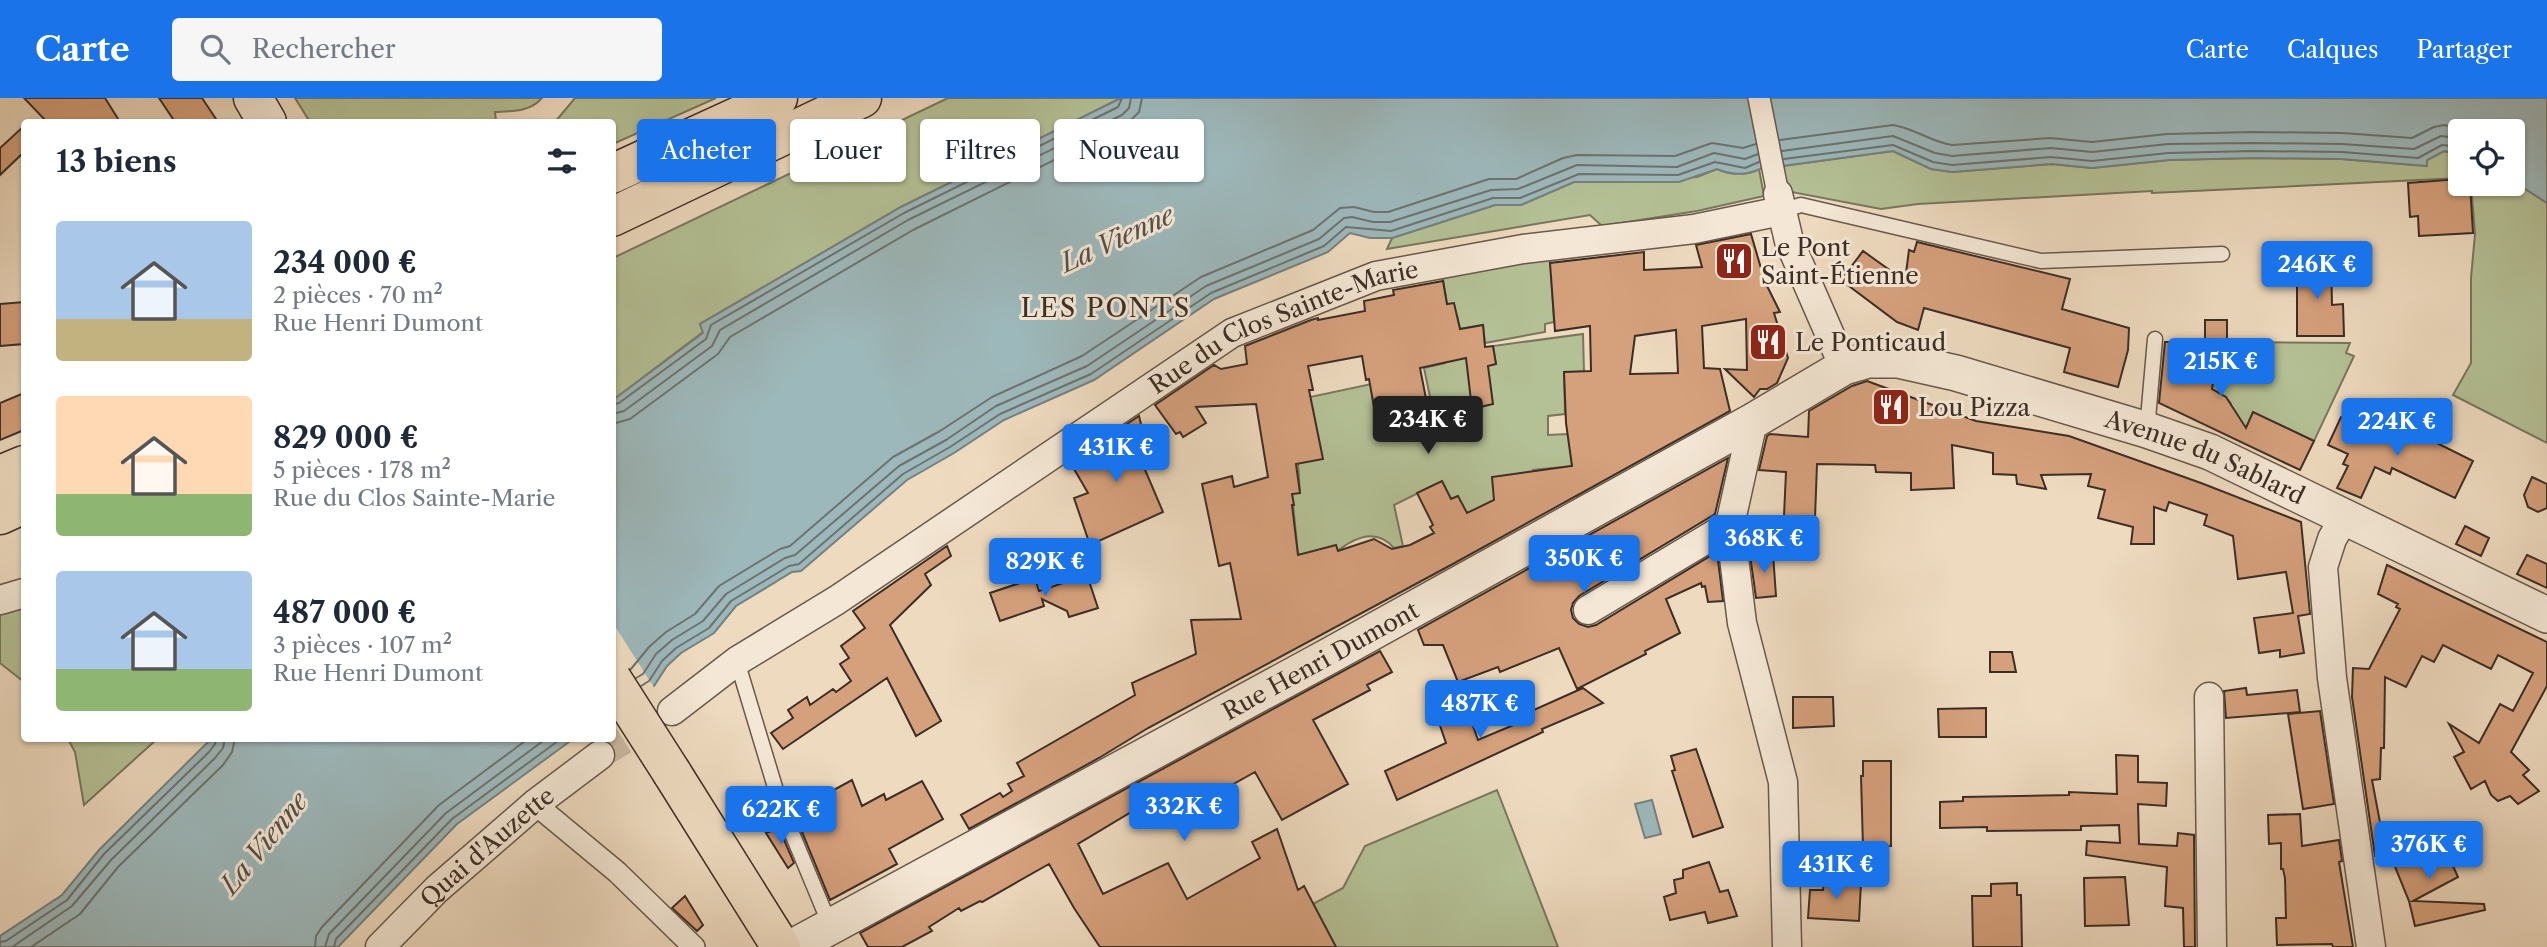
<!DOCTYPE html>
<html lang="fr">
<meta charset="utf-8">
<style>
:root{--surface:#fff;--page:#f6f6f7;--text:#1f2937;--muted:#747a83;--accent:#1a73e8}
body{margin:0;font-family:"Libre Caslon Text",serif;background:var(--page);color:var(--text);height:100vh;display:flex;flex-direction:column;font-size:26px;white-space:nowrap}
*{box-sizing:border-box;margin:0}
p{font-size:23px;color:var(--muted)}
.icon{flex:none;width:38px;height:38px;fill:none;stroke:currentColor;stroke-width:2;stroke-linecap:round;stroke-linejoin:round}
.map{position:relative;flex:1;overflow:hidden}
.drawer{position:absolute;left:21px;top:21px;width:595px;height:623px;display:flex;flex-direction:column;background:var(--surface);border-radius:7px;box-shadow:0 2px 5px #0004}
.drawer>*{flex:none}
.guide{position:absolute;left:637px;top:21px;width:665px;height:63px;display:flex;gap:14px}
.tools{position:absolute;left:2448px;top:21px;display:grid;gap:14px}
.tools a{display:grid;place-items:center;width:77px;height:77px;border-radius:7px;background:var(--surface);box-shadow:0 2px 5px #0004;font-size:35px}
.price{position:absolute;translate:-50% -60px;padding:0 16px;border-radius:7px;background:var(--accent);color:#fff;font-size:23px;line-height:46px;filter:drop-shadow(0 2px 4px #0008)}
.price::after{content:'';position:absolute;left:50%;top:42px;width:21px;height:16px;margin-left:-10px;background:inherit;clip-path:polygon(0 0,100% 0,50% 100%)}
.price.selected{background:#222;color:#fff}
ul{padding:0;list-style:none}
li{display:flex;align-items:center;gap:21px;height:175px;padding:0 35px}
li span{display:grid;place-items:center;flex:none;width:196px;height:140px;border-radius:7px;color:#555}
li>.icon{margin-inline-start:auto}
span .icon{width:84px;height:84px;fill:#fffc;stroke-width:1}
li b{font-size:30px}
h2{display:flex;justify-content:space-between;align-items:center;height:84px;padding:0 35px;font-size:30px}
.pill{padding:0 24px;border-radius:7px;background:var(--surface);box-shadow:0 2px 5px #0004;font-size:24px;line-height:63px}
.pill.selected{background:var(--accent);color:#fff}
header{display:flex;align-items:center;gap:42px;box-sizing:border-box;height:98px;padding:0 35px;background:var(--accent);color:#fff}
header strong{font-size:33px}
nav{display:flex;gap:38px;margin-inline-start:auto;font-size:24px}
.search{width:490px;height:63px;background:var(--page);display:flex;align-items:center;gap:18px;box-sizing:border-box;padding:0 24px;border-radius:7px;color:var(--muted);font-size:26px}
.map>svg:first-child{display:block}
.green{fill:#b4c095;stroke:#78775e;stroke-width:2}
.water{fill:#9db8bb;stroke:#76817f;stroke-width:2}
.pier{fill:#eedabf}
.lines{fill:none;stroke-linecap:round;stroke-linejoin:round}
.shore{stroke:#6c7370;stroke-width:2}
.building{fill:#d5a07c;stroke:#3c2e26;stroke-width:2;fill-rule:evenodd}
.minor-tunnel{stroke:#cab8a0;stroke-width:28;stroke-dasharray:28 14;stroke-linecap:butt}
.service-casing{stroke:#68594c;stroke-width:17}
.pedestrian-casing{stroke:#68594c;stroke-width:24}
.minor-casing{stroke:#68594c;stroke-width:31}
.tertiary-casing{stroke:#68594c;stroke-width:38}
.secondary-casing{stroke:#3c2e26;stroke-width:41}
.primary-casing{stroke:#3c2e26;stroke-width:41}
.service{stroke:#f4e7d5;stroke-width:14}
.pedestrian{stroke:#f4e7d5;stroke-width:21}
.minor{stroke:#f4e7d5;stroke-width:28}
.tertiary{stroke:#f4e7d5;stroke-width:35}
.secondary{stroke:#f4e7d5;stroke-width:38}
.primary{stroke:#eedabf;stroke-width:38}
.primary-bridge-casing{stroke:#3c2e26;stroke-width:41;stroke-linecap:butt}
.primary-bridge{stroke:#eedabf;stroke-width:38}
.labels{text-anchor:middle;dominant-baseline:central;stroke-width:6;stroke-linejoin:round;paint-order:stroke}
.poi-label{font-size:24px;fill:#3c2e26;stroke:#f4e7d5;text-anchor:start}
.street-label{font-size:24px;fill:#3c2e26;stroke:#f4e7d5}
.water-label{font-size:26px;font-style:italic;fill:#54504b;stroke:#f4e7d5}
.neighbourhood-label{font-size:26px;letter-spacing:2px;fill:#3c2e26;stroke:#f4e7d5}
</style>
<header>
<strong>Carte</strong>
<div class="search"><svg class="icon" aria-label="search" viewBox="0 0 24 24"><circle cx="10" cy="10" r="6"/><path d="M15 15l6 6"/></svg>Rechercher</div>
<nav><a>Carte</a><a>Calques</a><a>Partager</a></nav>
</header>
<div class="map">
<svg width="2547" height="849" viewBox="0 0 2547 849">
<rect width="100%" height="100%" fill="#eedabf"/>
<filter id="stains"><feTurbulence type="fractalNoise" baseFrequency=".00286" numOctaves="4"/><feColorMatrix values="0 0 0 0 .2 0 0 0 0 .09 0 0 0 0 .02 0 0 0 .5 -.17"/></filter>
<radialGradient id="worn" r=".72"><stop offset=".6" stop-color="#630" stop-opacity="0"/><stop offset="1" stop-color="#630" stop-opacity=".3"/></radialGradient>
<!-- green -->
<path class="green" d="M295,0h247c-12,14 -30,13 -47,14l1,10h-186z
M575,0h141l-103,46 -1,-22h-57z
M948,0h173l-220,109 -201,117 3,8 -90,68v-142z
M1893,53l38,18 21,3 100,-8 40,4 77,-8 85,-2 87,1 85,7 1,-6 17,-9 16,3v24l-308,15v-2l-234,13 -37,5 -95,-18 -3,-25z
M1717,71c14,6 28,7 42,0l5,27 -67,15 -95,15 -12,-11 -203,34 5,-11 103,-33h26l53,-23 123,-5z
M2513,83l34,22v240l-94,-48 18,-32v-85l4,-44 -4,-50h42z
M1550,158l4,66 -9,2v8l-60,11 -2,-18 -23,4 -3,-13 -10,-12 -5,-31z
M1583,236l1,38h-20l1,42 -17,2v19l20,-1 41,43 -32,19 -5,-30 -39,4v14l-73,33 -2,-21 -7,3 -9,-18 -48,24 9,41 -9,2c-20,-23 -45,-8 -65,10l-20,-4h-11l-6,-60 8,-1 -2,-30 12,-66 66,-14 -4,11 5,30h4l3,15 48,-9 -2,-13 4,-1 -10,-48 21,-5 -1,-7 32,-7 6,17 14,-2 -3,-18z
M2227,244l123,1 -4,10 8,3 -40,85 -61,-29 -13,29 -12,-26 3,-11 -3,-4 -8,-2 1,-4 -9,-5 2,-30h13z
M24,505v79l-24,-19v-52z
M68,641h89l-73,66 -9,-53z
M1497,692l61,157h-222l-23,-43 30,-16 22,-42z"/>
<!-- water -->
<path class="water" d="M1121,0h1426v105l-34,-22v-50h-53v23l-16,-3 -17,9v6l-86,-7 -87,-1 -85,2 -77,8 -40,-4 -100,8 -21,-3 -38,-18 -133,18c-15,7 -29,6 -43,0l-38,13h-105l-53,23h-26l-103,33h-22l-20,-5 -22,19 -114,47 -120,81 -90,40 -50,33 -47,27 -106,91 -9,1 -56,34 -22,27 -33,20 -14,13 -13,20 -41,27v-313l90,-67 -3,-9 201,-117z
M211,641v-1l362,1 -116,85 -119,123h-338v-11l62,-41 37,-45z
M1652,702l9,34 -16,4 -10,-34z"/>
<!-- pier -->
<path class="pier" d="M613,525l42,66 -43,27z"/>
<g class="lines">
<!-- shore -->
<path class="shore" d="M1780,42l113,-15c21,3 38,17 59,20l98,-7 42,4 75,-8 86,-2 89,1 70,5 22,-11 10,-2 29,6
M1782,53l111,-15 42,17 17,3 99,-8 41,4 76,-8 85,-1 89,1 72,5 27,-13 19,2
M1784,61l109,-14 40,17 19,3 99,-8 41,4 76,-8 85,-2 89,1 76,6 24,-13 18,2
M612,307l7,-2 87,-64 5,-14 193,-112 214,-106 4,-9
M612,316l12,-3 88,-65 8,-16 188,-110 214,-105 7,-7 2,-10
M612,326l18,-5 88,-65 12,-17 183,-107 214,-106 12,-12 3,-14
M631,571l18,-22 17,-15 29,-18 24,-28 61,-37 10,-3 103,-89 47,-26 52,-34 90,-41 119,-79 112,-47 27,-22 14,-1 20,5h14l101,-33h27l47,-21 14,-3 98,1 37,-13 31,5 13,-4
M636,580l7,-4 13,-20 16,-14 31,-19 23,-27 59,-36 10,-3 104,-89 47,-26 50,-34 91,-40 119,-80 113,-47 25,-21 8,-1 21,5h17l101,-32 27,-1 59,-24 100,2 37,-14 31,6 13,-5
M641,588l8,-5 13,-20 14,-13 33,-20 22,-27 58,-35 10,-2 104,-90 47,-27 50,-33 91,-40 120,-81 113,-47 22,-19 45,4 102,-33h27l59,-24 99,1 37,-13 30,6 14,-6
M0,844l6,-1 61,-41 37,-46 105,-102 6,-8 1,-6
M12,849l60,-41 39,-46 104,-102 8,-10 2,-10
M31,849l49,-33 38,-47 105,-102 9,-13 3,-14
M315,849l1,-11 6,-9 117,-122 90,-67
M325,849l4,-13 117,-121 101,-75
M334,849l2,-8 116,-120 110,-81"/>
</g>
<!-- building -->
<path class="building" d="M24,0h81l15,24h-73z
M159,0h43l16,24h-43z
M24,28v26l-24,23v-27z
M2460,81v5h10l3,49 -54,3 -1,-20 -8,1 -2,-34z
M1751,136l14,48 15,30 -6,1 14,45 -11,25 -10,6h-7l-6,8 -29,-28 22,1 -1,-51 -44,7 2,42 16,1 10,42 -279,154 -303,163 -49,30 -130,71 -8,-14 39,-22 3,4 9,-6 -4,-7 16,-8 -7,-13 118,-68 -3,-12 64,-29 -5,-34 50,-1 -11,-56 -11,3 -17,-82 30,-8 2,11 34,-10 -12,-73 -60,3 10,16 -23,14 -3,-5 -4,2 -21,-29 59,-40 7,4 26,-5 -2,-18 66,-26 7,-2v2l47,-9 -1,-10 30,-6 -1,-5 50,-9 4,23 7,-1 6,26 23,-4 2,22 8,-1 3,18 -8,2 5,38 -21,5 -6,-51 -46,10 9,46 -52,10 -8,-45 -3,1 -4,-24 -54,10 5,24h-4l14,69 -27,5 4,29 -8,1 2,11h-2l6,50 38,-10 2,6 36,-12 18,10 18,-4 24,-12 -4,-6 3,-2 -16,-32 25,-12 9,18 7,-3 9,17 27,-13 -2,-23 80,-11 -6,-43 -2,-51 27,-1 -1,-45 -35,5 -5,-68 94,-11v18l58,-3 -6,-22zM1676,232l2,43 -48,1 5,-38z
M1917,144l153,37 -8,30 67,19 -1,22 -10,37 -54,-15 6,-24 -146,-40 -6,22 -21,-8 -56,-42 22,-29 42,30 4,-31 5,2z
M2302,161h29l1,46 11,-1 1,32h-47v-68h5z
M24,204v42l-24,2v-42z
M2205,222h22v39h-10l-5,30 14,8 20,31 7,-16 61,29 -14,29 -141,-67 6,-61h40z
M1867,283l109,40 93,15 132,47 100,39 9,92 -12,2 6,37 -24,4v-7l-21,3 -5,-35 39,-5 -7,-41 -48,7 -5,-43 -29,-11 3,-10 -38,-13 -3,9 -12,-4v37h-23l2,-17 -35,-9 7,-28 -17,-4 3,-12 -50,1 5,14 -29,-5 -1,-9 -23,-1v-21l-41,-8 2,43 -43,2v-17l-35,-1 -1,-7 -58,-1 -2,54 -31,-2 2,-44 -27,-2 8,-34 3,-2 38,3 1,-26 43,-25z
M24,295v37l-24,10v-37z
M1139,318l11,46 -7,3 20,47 -73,33 -16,-47 14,-5 -18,-31z
M2341,319l39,18 6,-12 15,7 2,-4 70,35 -18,37 -63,-30 -2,6 -15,-7 -14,31 -24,-10 11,-22 -5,-2 5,-10 -20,-9z
M1728,360l-13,56 -136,82 -6,7 -2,7 2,8 6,6 9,3 8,-2 121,-73 6,49 -15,1 -3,-16 -3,1 -1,-4 -35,16 14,34 -35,18 1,3 -69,35 -18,-41 -59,24 -2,-5 -40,15 -15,-37h-19l-6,-15z
M2532,379l15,7v24l-9,4 -10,-5 -4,-12z
M2465,428l24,12 -8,18 -25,-12z
M947,448l4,10 -26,18 6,11 -41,40 51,96 -25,15 -29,-58 -104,71 -12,-16 22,-15 -5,-8 19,-13 3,8 23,-16 3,3 15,-11 -11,-17 9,-6 -8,-12 24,-18 -12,-17z
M1773,456l3,42 -20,2 -6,-43z
M2527,457l20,9v24l-30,-14z
M2387,467l160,77v44l-36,66 18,18 -6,5 16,16 -21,13 -8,-8 -12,5 -7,-6 -6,-14 -14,8 -17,-32 10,-5 -15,-28 30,19 21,-39 13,7 20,-38 -35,-18 -7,14 -48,-24 -9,17 -12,-6 -16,31 -21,-10 -1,71h-3l-1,31 -8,1 14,74 -11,2 -23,-159 1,-29 16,1 31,-60 -4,-2 2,-3 -20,-10z
M1087,477l11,33 -29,9 -2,-6 -25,-12 2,7 -44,15 -10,-28 45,-15 4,13z
M1380,553l12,21 -25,13 3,5 -57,30 35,64 -66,36 -27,-48 -32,18 9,16 -31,18 -17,-31 -42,23 -4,-8 -60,36 25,50 65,-31 19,36 73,-41 -8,-16 25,-13 21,61 6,-4 32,61h-236l-26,-39 -25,-44 -67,38 -2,-1 -19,10 -2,-3 -30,19 3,4 -30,16h-34l-8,-14z
M1990,554h22l4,20h-26z
M1583,590l20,15 -61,26 1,3 -146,68 -12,-29 61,-28 -11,-32 29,-11 14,40 38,-16 -6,-14 21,-8 3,8z
M2246,590l1,7 50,-5 3,22 -74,6 -2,-27z
M1793,599h40l1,29 -41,2z
M1986,610v29h-47l-1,-28z
M2320,613l14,93 -31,5 -15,-95z
M1696,651l27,78 -30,10 -21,-66 3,-1 -4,-14z
M2116,657l22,1v26l29,1 -1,23 -28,-2 1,40 38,2 1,-13 16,2 1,112h-11l-1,-39 -18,-2 2,-39 -81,-12 1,-14 33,2 -1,-18 -38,1v4l-94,1v-4l-47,1v-26l23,-1v-4l106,-2v-3l48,2z
M1863,663h28v85l-28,1 -2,-71h2z
M852,682l10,26 22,-12 2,6 36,-19 21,38 -54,30 8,15 -67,36 -33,-80 37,-17 -4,-11z
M2300,716l2,32 37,-6 3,21 -3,1 14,85h-20l-1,-3 -55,1 -1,-27h10l-1,-40 -2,-9h-2v-26l-12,1 -1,-29z
M779,730l15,35 -6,5 -22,-35z
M2434,736l6,12 3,-2 15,33 -45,24 71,3 1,6 -70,16 -6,-25 -18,-44z
M1709,764l11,30 8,-2 9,26 -29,7 -3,-11 -35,8 -6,-23 12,-4 -2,-13 9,-2v-8z
M2125,779l4,48 -44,1 -1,-48z
M1824,782l37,3 -2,38 -51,-3 2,-28h13z
M2017,785v12h4l1,52h-49l-1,-51h19v-12z
M685,798l18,29 -6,6 -25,-23z"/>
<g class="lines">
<!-- minor-tunnel -->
<path class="minor-tunnel" d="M600,657l72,-44"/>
<defs>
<path id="service" d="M1781,113l20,-6 240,56 181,-7
M2147,332l8,-91
M737,563l44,146 49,118"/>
<path id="pedestrian" d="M1759,0l19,96
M535,706l82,68 77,75"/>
<g id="minor">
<path d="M1778,96l11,47 55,126"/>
<path d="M1753,323l-23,104 12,98 41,159 4,165"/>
<path d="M2345,418l-13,23 -9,28 9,111 39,269"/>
<path d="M0,502l24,-7"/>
<path d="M1588,512l142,-85"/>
<path d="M2209,599l3,250"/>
<path id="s1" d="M672,613l65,-50 100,-61 395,-267 144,-57 147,-27 171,-20 87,-18"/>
<path id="s2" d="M380,849l57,-58 98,-85 65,-49"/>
</g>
<g id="tertiary">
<path id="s3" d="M793,849l536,-291 424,-235 91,-54 24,-7h30l58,13 191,57 63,22 337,163"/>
</g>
<path id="secondary" d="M253,0l14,24"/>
<path id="primary" d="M612,76l166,-76
M612,119l250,-119
M0,377l24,-10
M0,417l24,-11
M672,675l109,174"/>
</defs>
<!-- service casing -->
<use href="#service" class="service-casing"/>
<!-- pedestrian casing -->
<use href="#pedestrian" class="pedestrian-casing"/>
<!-- minor casing -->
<use href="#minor" class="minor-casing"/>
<!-- tertiary casing -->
<use href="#tertiary" class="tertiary-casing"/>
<!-- secondary casing -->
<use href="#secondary" class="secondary-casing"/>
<!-- primary casing -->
<use href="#primary" class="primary-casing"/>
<!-- service -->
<use href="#service" class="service"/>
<!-- pedestrian -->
<use href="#pedestrian" class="pedestrian"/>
<!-- minor -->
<use href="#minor" class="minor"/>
<!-- tertiary -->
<use href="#tertiary" class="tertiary"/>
<!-- secondary -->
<use href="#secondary" class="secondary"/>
<!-- primary -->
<use href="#primary" class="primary"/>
<defs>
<path id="primary-bridge" d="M612,581l60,94"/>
</defs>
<!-- primary-bridge casing -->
<use href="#primary-bridge" class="primary-bridge-casing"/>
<!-- primary-bridge -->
<use href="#primary-bridge" class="primary-bridge"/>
</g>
<!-- icons -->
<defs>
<symbol id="restaurant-square" viewBox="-11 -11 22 22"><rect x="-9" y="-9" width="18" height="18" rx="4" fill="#8f2418" stroke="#f4e7d5"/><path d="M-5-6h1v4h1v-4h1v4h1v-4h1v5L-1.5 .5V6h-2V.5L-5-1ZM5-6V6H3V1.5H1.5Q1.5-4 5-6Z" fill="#fff"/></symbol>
</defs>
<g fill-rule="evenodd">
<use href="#restaurant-square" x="1712" y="141" width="44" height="44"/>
<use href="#restaurant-square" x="1746" y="222" width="44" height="44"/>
<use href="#restaurant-square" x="1869" y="287" width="44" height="44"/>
</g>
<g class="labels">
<!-- poi labels -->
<g class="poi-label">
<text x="1761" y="149">Le Pont<tspan x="1761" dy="28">Saint-Étienne</tspan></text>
<text x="1795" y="244">Le Ponticaud</text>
<text x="1918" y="309">Lou Pizza</text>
</g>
<!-- street labels -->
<g class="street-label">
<text stroke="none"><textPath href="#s1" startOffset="726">Rue du Clos Sainte-Marie</textPath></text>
<text stroke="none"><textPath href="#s3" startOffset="1578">Avenue du Sablard</textPath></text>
<text stroke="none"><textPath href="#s3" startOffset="600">Rue Henri Dumont</textPath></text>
<text stroke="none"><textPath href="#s2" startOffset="147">Quai d'Auzette</textPath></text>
</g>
<!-- water labels -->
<g class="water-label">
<text transform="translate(1117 141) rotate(-25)">La Vienne</text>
<text transform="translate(264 745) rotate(-51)">La Vienne</text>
</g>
<!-- neighbourhood labels -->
<g class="neighbourhood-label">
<text x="1106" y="210">LES PONTS</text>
</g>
</g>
<rect width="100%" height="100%" filter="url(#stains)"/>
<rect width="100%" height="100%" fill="url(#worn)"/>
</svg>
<div class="tools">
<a><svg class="icon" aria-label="locate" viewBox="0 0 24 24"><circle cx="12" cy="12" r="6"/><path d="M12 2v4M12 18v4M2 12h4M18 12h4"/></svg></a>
</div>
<b class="price" style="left:2317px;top:203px">246K €</b>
<b class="price" style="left:2221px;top:300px">215K €</b>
<b class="price selected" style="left:1428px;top:358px">234K €</b>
<b class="price" style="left:2397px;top:360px">224K €</b>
<b class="price" style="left:1116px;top:386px">431K €</b>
<b class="price" style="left:1764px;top:477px">368K €</b>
<b class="price" style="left:1584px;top:497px">350K €</b>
<b class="price" style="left:1045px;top:500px">829K €</b>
<b class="price" style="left:1480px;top:642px">487K €</b>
<b class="price" style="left:1184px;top:745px">332K €</b>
<b class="price" style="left:781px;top:748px">622K €</b>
<b class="price" style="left:2429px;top:783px">376K €</b>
<b class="price" style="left:1836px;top:803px">431K €</b>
<div class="guide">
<a class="pill selected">Acheter</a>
<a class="pill">Louer</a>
<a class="pill">Filtres</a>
<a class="pill">Nouveau</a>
</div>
<section class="drawer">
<h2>13 biens<svg class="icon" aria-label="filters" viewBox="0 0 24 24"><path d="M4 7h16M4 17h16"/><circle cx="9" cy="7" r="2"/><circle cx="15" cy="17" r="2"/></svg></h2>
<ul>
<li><span style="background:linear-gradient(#a9c7e8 70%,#c2b280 0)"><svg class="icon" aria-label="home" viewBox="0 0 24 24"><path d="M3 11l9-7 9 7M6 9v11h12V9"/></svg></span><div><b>234 000 €</b><p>2 pièces · 70 m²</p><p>Rue Henri Dumont</p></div></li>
<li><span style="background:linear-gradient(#ffd9b3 70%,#8fb573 0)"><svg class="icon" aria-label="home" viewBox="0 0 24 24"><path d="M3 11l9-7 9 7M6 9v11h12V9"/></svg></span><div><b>829 000 €</b><p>5 pièces · 178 m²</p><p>Rue du Clos Sainte-Marie</p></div></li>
<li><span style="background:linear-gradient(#a9c7e8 70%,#8fb573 0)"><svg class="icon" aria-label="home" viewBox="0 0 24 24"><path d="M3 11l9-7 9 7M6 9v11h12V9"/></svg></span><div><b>487 000 €</b><p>3 pièces · 107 m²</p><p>Rue Henri Dumont</p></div></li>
</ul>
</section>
</div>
